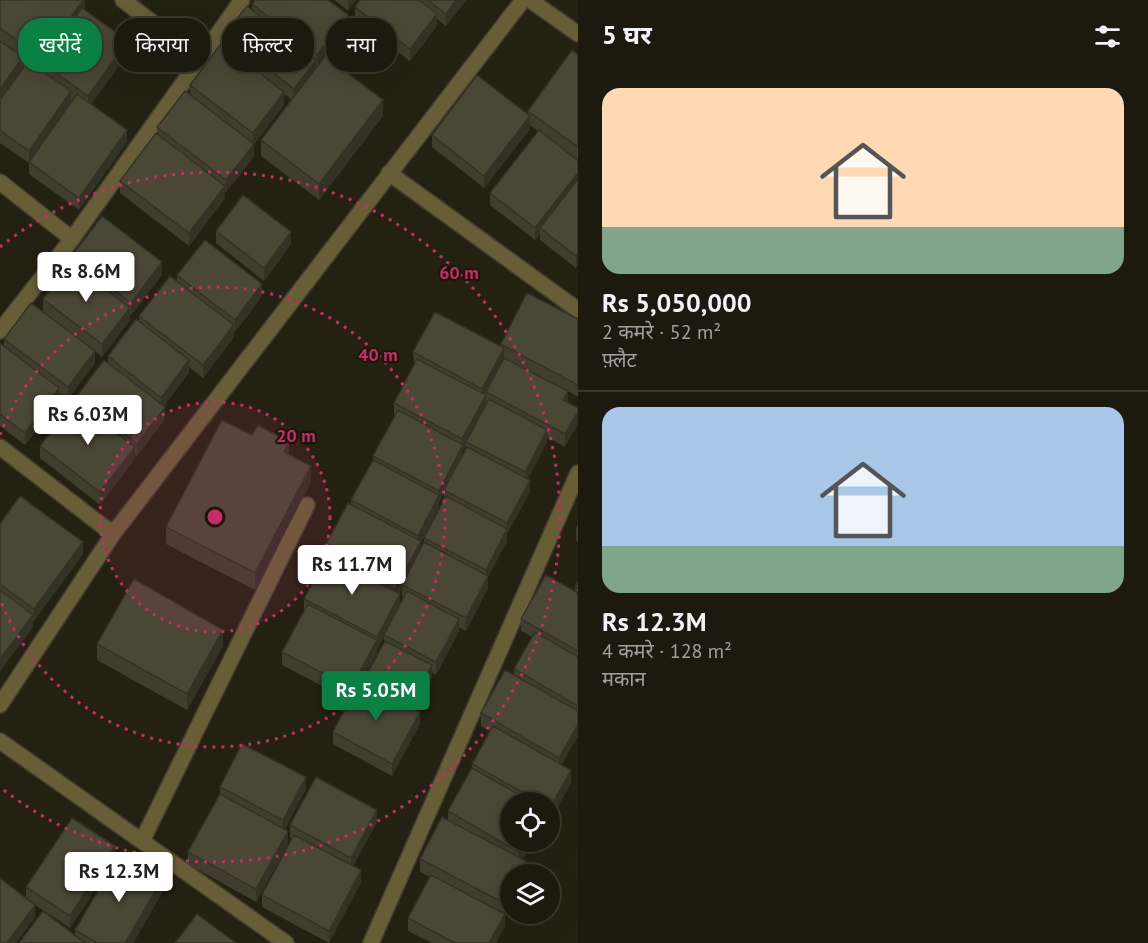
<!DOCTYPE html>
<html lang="hi">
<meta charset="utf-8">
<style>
:root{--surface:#1c190e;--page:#29261c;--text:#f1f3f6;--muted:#a0a09e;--line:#3a382e;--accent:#0b8043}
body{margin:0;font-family:"PT Sans","Noto Sans Devanagari",sans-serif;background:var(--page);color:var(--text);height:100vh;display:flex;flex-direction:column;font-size:22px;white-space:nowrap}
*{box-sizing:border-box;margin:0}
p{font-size:20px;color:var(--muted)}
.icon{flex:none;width:33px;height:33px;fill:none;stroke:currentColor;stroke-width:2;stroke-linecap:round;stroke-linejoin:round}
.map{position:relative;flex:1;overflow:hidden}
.side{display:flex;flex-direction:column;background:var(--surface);width:570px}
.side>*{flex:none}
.banner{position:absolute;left:18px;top:18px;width:470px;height:54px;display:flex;gap:12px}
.tools{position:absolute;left:500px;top:792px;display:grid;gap:12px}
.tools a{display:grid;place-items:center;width:60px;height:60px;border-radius:50%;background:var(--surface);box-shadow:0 6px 24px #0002,0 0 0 2px var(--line);font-size:30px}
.price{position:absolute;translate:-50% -51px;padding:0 14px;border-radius:6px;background:#fff;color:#222;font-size:20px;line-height:39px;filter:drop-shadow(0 2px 3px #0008)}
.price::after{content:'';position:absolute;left:50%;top:36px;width:18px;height:14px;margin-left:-9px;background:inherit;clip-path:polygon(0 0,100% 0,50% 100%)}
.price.on{background:var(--accent);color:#fff}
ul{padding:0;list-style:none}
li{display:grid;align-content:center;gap:12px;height:318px;padding:0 24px}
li+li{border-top:2px solid var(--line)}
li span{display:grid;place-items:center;height:186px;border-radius:18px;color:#555}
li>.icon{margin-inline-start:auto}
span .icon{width:108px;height:108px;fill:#fffc;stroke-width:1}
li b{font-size:26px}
h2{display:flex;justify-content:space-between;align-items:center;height:72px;padding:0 24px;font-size:26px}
.tag{padding:0 21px;border-radius:24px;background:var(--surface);box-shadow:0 6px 24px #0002,0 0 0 2px var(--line);font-size:21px;line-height:54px}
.tag.on{background:var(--accent);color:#fff}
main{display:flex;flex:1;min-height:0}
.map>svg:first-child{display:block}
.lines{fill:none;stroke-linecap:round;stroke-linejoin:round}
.minor-casing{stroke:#413d2f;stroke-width:18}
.minor{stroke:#675e38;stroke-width:15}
.wall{fill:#403d2e;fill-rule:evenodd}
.shaded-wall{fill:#343226}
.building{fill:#4a4736;stroke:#343226;stroke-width:1.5}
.ring{fill:none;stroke:#c62d68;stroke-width:3;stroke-dasharray:3 6}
.centre{fill:#c62d68;stroke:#1c1809;stroke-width:3}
.ring-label{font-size:18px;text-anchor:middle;font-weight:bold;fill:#c62d68;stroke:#1c1809;stroke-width:4.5;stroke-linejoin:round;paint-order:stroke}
</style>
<main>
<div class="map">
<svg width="578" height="943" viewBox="0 0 578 943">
<rect width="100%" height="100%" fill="#252112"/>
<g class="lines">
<defs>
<path id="minor" d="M123,0l77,59
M530,0l48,34
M389,173l189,137
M0,182l72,57
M0,331l72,-92 170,-239
M0,447l113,87
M0,705l113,-171 410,-534
M0,741l286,202
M142,841l165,-336
M371,943l207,-470"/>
</defs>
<!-- minor casing -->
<use href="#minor" class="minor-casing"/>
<!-- minor -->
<use href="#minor" class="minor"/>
</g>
<!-- wall -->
<path class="wall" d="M0,0h85v10l43,43 -37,51 36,38 -48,68 -50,-36v-11l-29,-20zM23,57l5,4 -5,7z
M334,0h22l-8,11z
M360,0h106l-20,26 -9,-7v7l-27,35 -55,-42v-12z
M252,4l96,23 -22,29 57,60 -64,84 -58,-44v-16l31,-40 -8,-6v11l-30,39v13l-28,35h-1v6l-36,48 -69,-53v-12l37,-47v-7l33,-32v-10l34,-38v-12l28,-25z
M578,55v105l-14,-11 14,12 -2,107 -36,-28v-6l-5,6 -45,-35v-12l48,-62 -8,-6v4l-46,59 -52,-41v-12l96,-20v-4z
M216,231l75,13 -27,37 -48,-38z
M71,257l91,18 -31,40 -1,-1v6l-28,37 -7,-6v12l-27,36 -9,-6v7l-34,45 -25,-19v-83l4,3v-7l39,-28v-12l28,-36z
M177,275l85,21 -27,36 -1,-1v6l-31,41 -14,-11v5l-25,34 1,13 -28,37 -2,-1v4l-35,46 -60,-47v-12l36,-44v-5l32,-35v-6l31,-35v-5l38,-34z
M578,319v78l-10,-6 -3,56 -18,-10v5l-19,37 2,13 -23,42v7l-19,36v11l-22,43 -7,-4v4l-23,44 -4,-2v5l-17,32 5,14 -28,52 -59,-32v-12l16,-32 -67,-35v-13l22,-41v-12l19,-37v-12l28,-45v-5l22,-40v-4l22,-40 -1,-1v-12l20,-38 -1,-13 88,-5v-3zM466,445v3l-3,6v-4zM444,493v6l-20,39v5l-3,6v-6l18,-36v-5zM402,588v9l2,1 -4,7 -1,-11zM384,637v7l-19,34v5l-4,-2 16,-28v-4z
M252,435l37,20 22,27 -56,108 -89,-46v-17z
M578,523v19l-2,-2v-12z
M0,524l83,30 -49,67 -1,-1v7l-33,44z
M578,581v155l-17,29 10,18 -21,38 -1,-1v-18h-39v40h23l-10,17 3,14 -16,1v30l-5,10v12l-9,17h-64l-24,-12v-13l22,-41 -10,-5v-13l28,-39v-9l24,-42v-5l18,-33 -9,-5v-13l33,-38v-6l18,-32 -11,-6v-12l54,-28v-4z
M97,644l126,2 -36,64 -90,-50z
M220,787l86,2 -21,40 3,15 -32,58 -68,-38v-12l32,-58z
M377,822l-24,44 8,16 -32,61 -67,-36v-12l30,-57h-2v-13z
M115,859l-45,69 -35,-23v12l-19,26h-16l26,-45v-11z
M162,893l-29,50h-114l56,-7v-6z"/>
<!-- shaded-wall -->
<path class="shaded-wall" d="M83,0h2v9l-43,54v8v-13z
M348,0h8l-8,11z
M456,0h10l-20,26v-12z
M437,14v12l-27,35v-12z
M348,15v12l-31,40v-12z
M128,41v12l-40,56v-13z
M23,57v12l-23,32v-12z
M316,60v12l-22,30v-13z
M71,91v13l-42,59v-12z
M284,92v13l-31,41v-13z
M383,100v16l-64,84v-16z
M530,116v13l-46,59v-12z
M127,130v12l-48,68v-12z
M254,144v13l-28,35v-12z
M578,173v12l-38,43v6l-5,6v-12z
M225,186v12l-36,48v-13z
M291,232v12l-27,37v-13z
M578,253v12l-2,3v-12z
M162,262v13l-31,40v-12z
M262,284v12l-27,36v-12z
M130,308v12l-28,37v-13z
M234,325v12l-31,41v-13z
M504,348v13l-22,40v-12z
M95,351v12l-27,36v-12z
M189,360v12l-28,38v-12z
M59,388v12l-34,45v-12z
M568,391v13l-5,-4z
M486,395v13l-20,34v3l-3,5v7l-19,33v3l-5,9v5l-18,36v10l-19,32v3l-7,13v-12l23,-43v-10l21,-40v-5l23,-45v-7z
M165,407v12l-28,37v-12z
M578,412v12l-13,23v-13z
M547,430v12l-22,43v-13z
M289,442v17l-5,-7z
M135,447v12l-35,46v-13z
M311,466v16l-56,108v-17z
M530,480v12l-23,42v7l-19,36v11l-22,43v-13l20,-37v-11l21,-41v-6z
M83,542v12l-49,67v-12z
M400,594v12l-16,29v2l-7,12v-12z
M33,615v12l-33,44v-12z
M459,619v12l-23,44v-13z
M223,630v16l-36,64v-16z
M377,640v13l-26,47v-12z
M432,665v13l-20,37v-12z
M420,712v12l-28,52v-12z
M578,724v12l-19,34v-12z
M571,770v13l-21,38v-13z
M306,777v12l-23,44v-13z
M377,810v12l-26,48v-12z
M288,831v13l-32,58v-13z
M526,842h7l-14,22v-12z
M115,846v13l-45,69v-12z
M526,861v12l-1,1h-6z
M361,870v12l-32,61v-12z
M162,880v13l-29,50h-8z
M510,892v12l-5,10v12l-9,17h-7l15,-28v-12z
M35,905v12l-19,26h-9z"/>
<!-- building -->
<path class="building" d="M0,0h83l-41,58 -42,-30z
M255,0h73l20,15 -31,40 -65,-51z
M360,0h59l18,14 -27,35 -55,-42z
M428,0h28l-10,14z
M247,6l69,54 -22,29 -70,-54z
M82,8l46,33 -40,55 -46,-33z
M0,41l23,16 -23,32z
M221,44l63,48 -31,41 -63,-48z
M572,50l6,5v92l-50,-36z
M325,56l58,44 -64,84 -58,-44z
M28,61l43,30 -42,60 -29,-21v-30z
M477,75l53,41 -46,60 -52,-41z
M185,91l69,53 -28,36 -69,-53z
M77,94l50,36 -48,68 -50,-36z
M539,130l39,31v12l-43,55 -45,-35z
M156,133l69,53 -36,47 -69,-52z
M578,179v74l-2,3 -36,-28z
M243,195l48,37 -27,36 -48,-37z
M102,216l60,46 -31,41 -60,-46z
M205,240l57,44 -27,36 -58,-45z
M71,262l59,46 -28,36 -59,-45z
M170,276l64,49 -31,40 -64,-49z
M527,293l51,26v66l-77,-41z
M31,303l64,48 -27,36 -64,-48z
M435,312l69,36 -22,41 -69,-37z
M136,319l53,41 -28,38 -53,-42z
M0,343l59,45 -34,45 -25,-19z
M504,358l64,33 -5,9 15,8v4l-13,22 -79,-42z
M417,359l69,36 -24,44 -68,-36z
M104,360l61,47 -28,37 -61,-47z
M489,399l58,31 -22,42 -59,-30z
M75,401l60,46 -35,45 -60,-46z
M398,410l65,35 -24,46 -66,-35z
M222,420l30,15 6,-10 31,17 -5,10 27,14 -56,107 -89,-46z
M467,447l63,33 -23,43 -63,-33z
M373,460l66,35 -21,41 -67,-36z
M20,496l63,46 -49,67 -34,-25v-60z
M446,496l61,33 -21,41 -62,-32z
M348,503l73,38 -26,48 -72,-39z
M424,542l64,34 -22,42 -64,-33z
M327,555l73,39 -23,43 -73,-38z
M546,575l32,18v58l-57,-32z
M134,579l89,51 -36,64 -90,-50z
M578,581v7l-3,-1z
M0,590l33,25 -33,44z
M407,591l52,28 -23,43 -52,-27z
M308,604l69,36 -26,48 -69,-36z
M535,632l43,25v49l-64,-37z
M385,641l47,24 -20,38 -47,-25z
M505,670l73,41v13l-19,34 -78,-45z
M360,680l60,32 -28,52 -59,-32z
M493,726l78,44 -21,38h-1v-6h-9l-68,-38z
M242,744l64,33 -23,43 -63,-33z
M472,768l60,34h-22v40h16l-7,10 -71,-41z
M316,777l61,33 -26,48 -61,-33z
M220,794l68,37 -32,58 -68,-37z
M442,817l84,44 -7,13h-9v18l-6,11 -84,-44z
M72,818l43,28 -45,70 -44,-29z
M294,835l67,35 -32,61 -67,-36z
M119,855l43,25 -37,63h-28l-22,-13z
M431,875l74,39 -16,29h-34l-47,-25z
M0,878l35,27 -28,38h-7z
M43,911l42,32h-66z
M197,914l39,29h-61z"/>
<!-- distance rings -->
<circle cx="215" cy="517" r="115" fill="#c62d68" fill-opacity=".12"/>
<g class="ring">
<circle cx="215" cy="517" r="115"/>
<path d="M0 435A230 230 0 1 1 0 599"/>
<path d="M0 247A345 345 0 1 1 0 787"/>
</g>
<circle cx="215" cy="517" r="9" class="centre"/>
<g class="ring-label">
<text x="459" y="279">60 m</text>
<text x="378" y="361">40 m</text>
<text x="296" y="442">20 m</text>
</g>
</svg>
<div class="tools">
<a><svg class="icon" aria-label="locate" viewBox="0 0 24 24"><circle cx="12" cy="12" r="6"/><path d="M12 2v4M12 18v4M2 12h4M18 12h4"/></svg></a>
<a><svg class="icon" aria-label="layers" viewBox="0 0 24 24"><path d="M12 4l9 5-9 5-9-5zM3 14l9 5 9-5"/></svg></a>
</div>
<b class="price" style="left:86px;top:303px">Rs 8.6M</b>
<b class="price" style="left:88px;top:446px">Rs 6.03M</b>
<b class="price" style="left:352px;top:596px">Rs 11.7M</b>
<b class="price on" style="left:376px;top:722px">Rs 5.05M</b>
<b class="price" style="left:119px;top:903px">Rs 12.3M</b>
<div class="banner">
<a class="tag on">खरीदें</a>
<a class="tag">किराया</a>
<a class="tag">फ़िल्टर</a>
<a class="tag">नया</a>
</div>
</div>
<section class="side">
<h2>5 घर<svg class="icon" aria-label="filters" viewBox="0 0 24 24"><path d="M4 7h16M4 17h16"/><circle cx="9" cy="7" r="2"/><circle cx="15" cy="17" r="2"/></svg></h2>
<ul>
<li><span style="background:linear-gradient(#ffd9b3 75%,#7fa58c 0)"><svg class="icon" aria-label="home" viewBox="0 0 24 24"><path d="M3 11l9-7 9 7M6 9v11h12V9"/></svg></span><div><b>Rs 5,050,000</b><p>2 कमरे · 52 m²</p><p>फ़्लैट</p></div></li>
<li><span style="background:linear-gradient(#a9c7e8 75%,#7fa58c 0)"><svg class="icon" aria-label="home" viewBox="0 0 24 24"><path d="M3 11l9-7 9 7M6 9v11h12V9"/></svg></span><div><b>Rs 12.3M</b><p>4 कमरे · 128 m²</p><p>मकान</p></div></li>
</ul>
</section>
</main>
